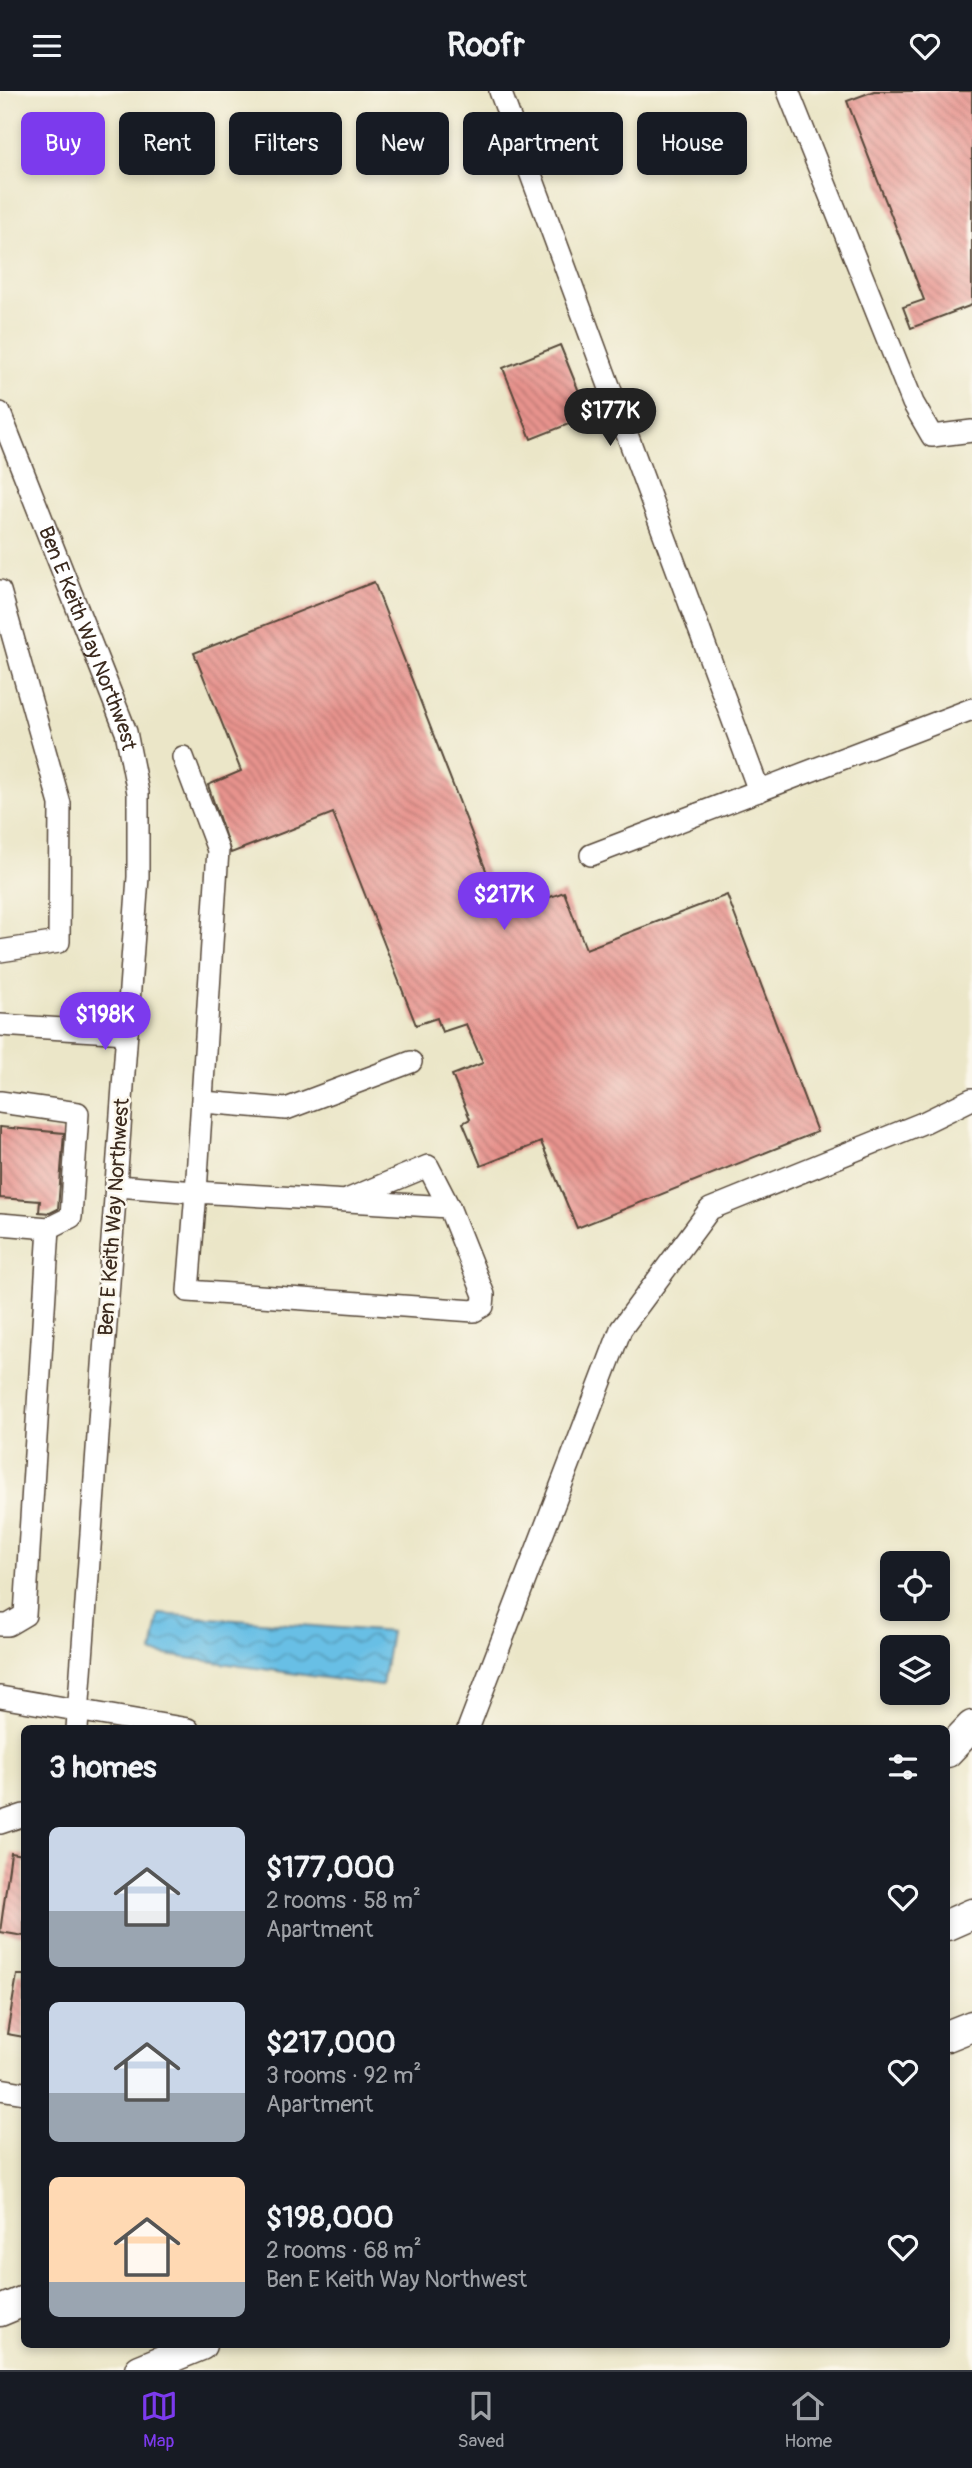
<!DOCTYPE html>
<meta charset="utf-8">
<style>
:root{--surface:#171b24;--page:#242831;--text:#f1f3f6;--muted:#9ea1a6;--line:#363941;--accent:#7c3aed}
body{margin:0;font-family:Pangolin,sans-serif;background:var(--page);color:var(--text);height:100vh;display:flex;flex-direction:column;font-size:26px;white-space:nowrap}
*{box-sizing:border-box;margin:0}
p{font-size:23px;color:var(--muted)}
.icon{flex:none;width:38px;height:38px;fill:none;stroke:currentColor;stroke-width:2;stroke-linecap:round;stroke-linejoin:round}
.map{position:relative;flex:1;overflow:hidden}
.side{position:absolute;left:21px;top:1634px;width:929px;height:623px;display:flex;flex-direction:column;background:var(--surface);border-radius:10px;box-shadow:0 4px 10px #0003}
.side>*{flex:none}
.top-card{position:absolute;left:21px;top:21px;width:931px;height:63px;display:flex;gap:14px}
.controls{position:absolute;left:880px;top:1460px;display:grid;gap:14px}
.controls a{display:grid;place-items:center;width:70px;height:70px;border-radius:10px;background:var(--surface);box-shadow:0 4px 10px #0003;font-size:35px}
.price{position:absolute;translate:-50% -60px;padding:0 16px;border-radius:24px;background:var(--accent);color:#fff;font-size:23px;line-height:46px;filter:drop-shadow(0 2px 4px #0008)}
.price::after{content:'';position:absolute;left:50%;top:42px;width:21px;height:16px;margin-left:-10px;background:inherit;clip-path:polygon(0 0,100% 0,50% 100%)}
.price.current{background:#222;color:#fff}
ul{padding:0;list-style:none}
li{display:flex;align-items:center;gap:21px;height:175px;padding:0 28px}
li span{display:grid;place-items:center;flex:none;width:196px;height:140px;border-radius:10px;color:#555}
li>.icon{margin-inline-start:auto}
span .icon{width:84px;height:84px;fill:#fffc;stroke-width:1}
li b{font-size:30px}
h2{display:flex;justify-content:space-between;align-items:center;height:84px;padding:0 28px;font-size:30px}
.tag{padding:0 24px;border-radius:10px;background:var(--surface);box-shadow:0 4px 10px #0003;font-size:24px;line-height:63px}
.tag.current{background:var(--accent);color:#fff}
header{display:flex;justify-content:space-between;align-items:center;height:91px;padding:0 28px;background:var(--surface);font-size:32px;font-weight:700}
.menu{display:flex;justify-content:space-around;align-items:center;height:98px;border-top:2px solid var(--line);background:var(--surface);font-size:19px;color:var(--muted)}
.menu a{display:grid;justify-items:center;gap:4px}
.menu .current{color:var(--accent)}
.map>svg:first-child{display:block}
.water{fill:url(#water-waves);stroke:#527482;stroke-width:2}
.building{fill:url(#building-back-hatch)}
.lines{fill:none;stroke-linecap:round;stroke-linejoin:round}
.minor-casing{stroke:#554638;stroke-width:24}
.highway-casing{stroke:#554638;stroke-width:33}
.minor{stroke:#fff;stroke-width:21}
.highway{stroke:#fff;stroke-width:30}
.labels{text-anchor:middle;dominant-baseline:central;stroke-width:5;stroke-linejoin:round;paint-order:stroke}
.street-label{font-size:21px;fill:#3b2a1e;stroke:#fbf7ec}
</style>
<header><svg class="icon" aria-label="menu" viewBox="0 0 24 24"><path d="M4 6h16M4 12h16M4 18h16"/></svg>Roofr<svg class="icon" aria-label="heart" viewBox="0 0 24 24"><path d="M12 20l-8-8c-3-5 5-10 8-4 3-6 11-1 8 4z"/></svg></header>
<div class="map">
<svg width="972" height="2279" viewBox="0 0 972 2279">
<defs>
<pattern id="water-waves" width="16" height="10" patternUnits="userSpaceOnUse" patternTransform="scale(1.75)"><rect width="16" height="10" fill="#68bfe5"/><path d="M0 5q4-4 8 0t8 0" fill="none" stroke="#579bb9"/></pattern>
<pattern id="building-back-hatch" width="6" height="6" patternUnits="userSpaceOnUse" patternTransform="scale(1.75)"><rect width="6" height="6" fill="#e7938d"/><path d="M-1 5l2 2M0 0l6 6M5-1l2 2" fill="none" stroke="#bc7873"/></pattern>
</defs>
<rect width="100%" height="100%" fill="#fbf7ec"/>
<filter id="ink" filterUnits="userSpaceOnUse"><feTurbulence type="fractalNoise" baseFrequency=".0143" numOctaves="2"/><feDisplacementMap in="SourceGraphic" scale="14" xChannelSelector="R" yChannelSelector="G"/><feConvolveMatrix kernelMatrix="1 2 1 2 8 2 1 2 1" color-interpolation-filters="sRGB"/></filter>
<filter id="wash" filterUnits="userSpaceOnUse"><feTurbulence type="fractalNoise" baseFrequency=".00686" numOctaves="4" result="noise"/><feDisplacementMap in="SourceGraphic" scale="28" xChannelSelector="R" yChannelSelector="G"/><feGaussianBlur stdDeviation="1.57" result="paint"/><feColorMatrix in="noise" values="0 0 0 0 0 0 0 0 0 0 0 0 0 0 0 0 0 1.4 0 .05"/><feComposite in="paint" operator="in"/></filter>
<g filter="url(#wash)">
<rect width="100%" height="100%" fill="#ebe6c8"/>
<!-- water -->
<path class="water" d="M159,1523l232,18 -9,54 -230,-33z"/>
<g id="blocks">
<!-- building -->
<path class="building" d="M874,0h98v214l-61,23 -8,-21 21,-7 -77,-199z
M560,254l29,71 -58,23 -28,-71z
M374,491l129,332 61,-22 22,57 141,-54 90,237 -240,96 -36,-86 -60,24 -18,-43 7,-4 -18,-44 31,-12 -17,-39 -24,8 -5,-14 -21,7 -83,-212 -102,40 -23,-68 33,-14 -47,-118z
M0,1036l64,6 -6,76 -8,4 -11,-1 1,-11 -40,-3z
M11,1762l13,2v81l-24,-4z
M17,1884h7v62l-17,-3z"/>
</g>
</g>
<g filter="url(#ink)">
<use href="#blocks" fill-opacity="0" stroke="#554638" stroke-width="2"/>
<g class="lines">
<defs>
<g id="minor">
<path d="M500,0l259,700"/>
<path d="M788,0l125,312 19,33 40,-5"/>
<path id="s1" d="M0,322l126,319 12,61v84l-61,852"/>
<path d="M0,500l60,213 -1,138 -59,9"/>
<path d="M591,764l381,-146"/>
<path d="M0,934l127,8"/>
<path d="M0,1011l78,11 -7,104 -22,11"/>
<path d="M203,1011l83,7 125,-47"/>
<path d="M117,1095l79,6 22,-342 -35,-93"/>
<path d="M196,1101l253,15 35,88 -1,11 -9,5 -286,-20z"/>
<path d="M349,1108l79,-33 21,41"/>
<path d="M0,1133l49,4 -24,387 -17,10h-8"/>
<path d="M0,1606l188,32"/>
<path d="M468,1638l153,-400 89,-120 215,-87 47,-23"/>
<path d="M0,1732l24,-8"/>
<path d="M0,1998l24,4"/>
</g>
<path id="highway" d="M947,1661l25,-26
M947,1834l25,-11
M947,1945l25,-10
M0,2220l24,-10
M140,2279l61,-25"/>
</defs>
<!-- minor casing -->
<use href="#minor" class="minor-casing"/>
<!-- highway casing -->
<use href="#highway" class="highway-casing"/>
<!-- minor -->
<use href="#minor" class="minor"/>
<!-- highway -->
<use href="#highway" class="highway"/>
</g>
</g>
<g class="labels">
<!-- street labels -->
<g class="street-label">
<text stroke="none"><textPath href="#s1" startOffset="242">Ben E Keith Way Northwest</textPath></text>
<text transform="translate(114 1126) rotate(-86)">Ben E Keith Way Northwest</text>
</g>
</g>
</svg>
<div class="controls">
<a><svg class="icon" aria-label="locate" viewBox="0 0 24 24"><circle cx="12" cy="12" r="6"/><path d="M12 2v4M12 18v4M2 12h4M18 12h4"/></svg></a>
<a><svg class="icon" aria-label="layers" viewBox="0 0 24 24"><path d="M12 4l9 5-9 5-9-5zM3 14l9 5 9-5"/></svg></a>
</div>
<b class="price current" style="left:610px;top:357px">$177K</b>
<b class="price" style="left:504px;top:841px">$217K</b>
<b class="price" style="left:105px;top:961px">$198K</b>
<div class="top-card">
<a class="tag current">Buy</a>
<a class="tag">Rent</a>
<a class="tag">Filters</a>
<a class="tag">New</a>
<a class="tag">Apartment</a>
<a class="tag">House</a>
</div>
<section class="side">
<h2>3 homes<svg class="icon" aria-label="filters" viewBox="0 0 24 24"><path d="M4 7h16M4 17h16"/><circle cx="9" cy="7" r="2"/><circle cx="15" cy="17" r="2"/></svg></h2>
<ul>
<li><span style="background:linear-gradient(#c9d6e8 60%,#9aa5b1 0)"><svg class="icon" aria-label="home" viewBox="0 0 24 24"><path d="M3 11l9-7 9 7M6 9v11h12V9"/></svg></span><div><b>$177,000</b><p>2 rooms · 58 m²</p><p>Apartment</p></div><svg class="icon" aria-label="heart" viewBox="0 0 24 24"><path d="M12 20l-8-8c-3-5 5-10 8-4 3-6 11-1 8 4z"/></svg></li>
<li><span style="background:linear-gradient(#c9d6e8 65%,#9aa5b1 0)"><svg class="icon" aria-label="home" viewBox="0 0 24 24"><path d="M3 11l9-7 9 7M6 9v11h12V9"/></svg></span><div><b>$217,000</b><p>3 rooms · 92 m²</p><p>Apartment</p></div><svg class="icon" aria-label="heart" viewBox="0 0 24 24"><path d="M12 20l-8-8c-3-5 5-10 8-4 3-6 11-1 8 4z"/></svg></li>
<li><span style="background:linear-gradient(#ffd9b3 75%,#9aa5b1 0)"><svg class="icon" aria-label="home" viewBox="0 0 24 24"><path d="M3 11l9-7 9 7M6 9v11h12V9"/></svg></span><div><b>$198,000</b><p>2 rooms · 68 m²</p><p>Ben E Keith Way Northwest</p></div><svg class="icon" aria-label="heart" viewBox="0 0 24 24"><path d="M12 20l-8-8c-3-5 5-10 8-4 3-6 11-1 8 4z"/></svg></li>
</ul>
</section>
</div>
<nav class="menu">
<a class="current"><svg class="icon" aria-label="map" viewBox="0 0 24 24"><path d="M3 6l6-2 6 2 6-2v14l-6 2-6-2-6 2zM9 4v14M15 6v14"/></svg>Map</a>
<a><svg class="icon" aria-label="saved" viewBox="0 0 24 24"><path d="M7 4h10v16l-5-4-5 4z"/></svg>Saved</a>
<a><svg class="icon" aria-label="home" viewBox="0 0 24 24"><path d="M3 11l9-7 9 7M6 9v11h12V9"/></svg>Home</a>
</nav>
